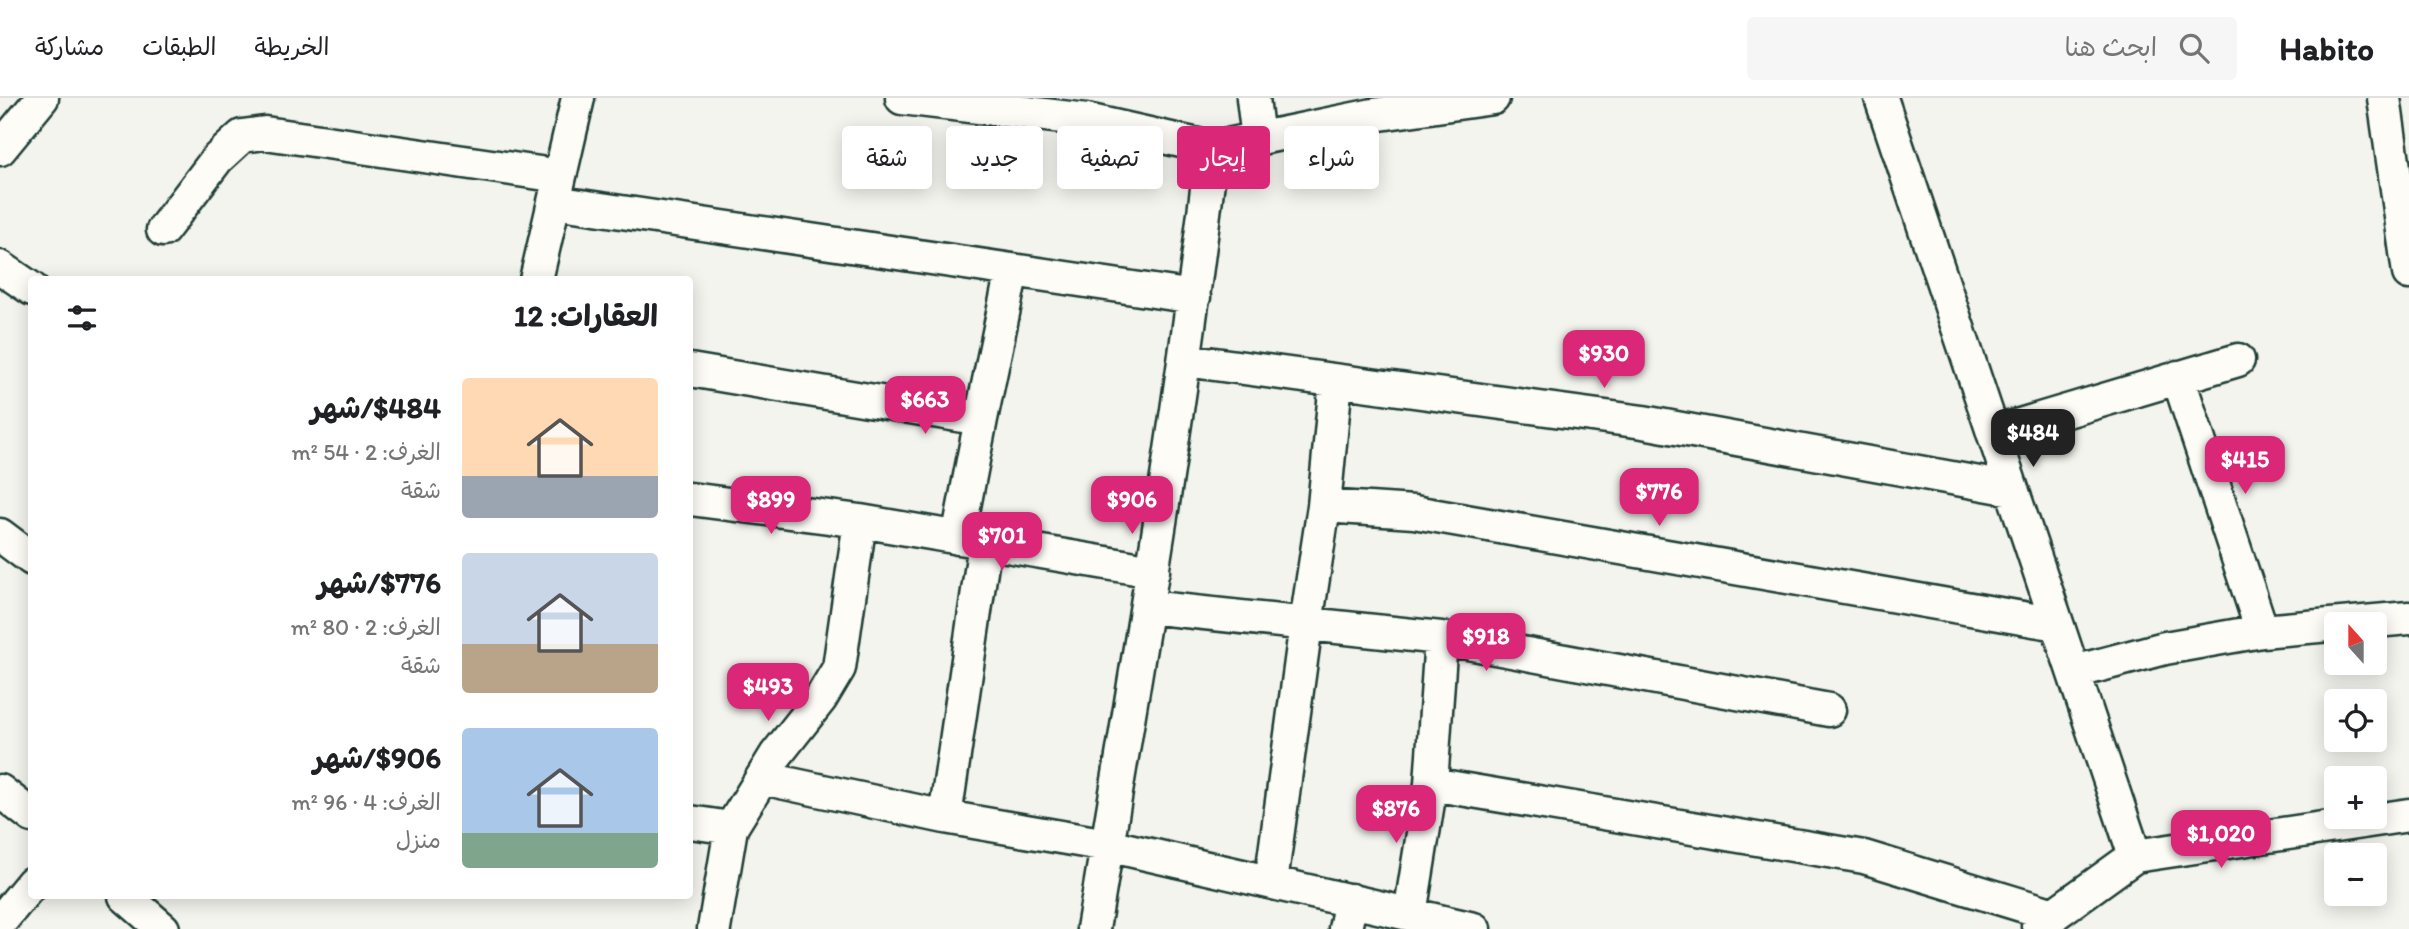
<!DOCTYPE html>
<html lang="ar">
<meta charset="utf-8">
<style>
:root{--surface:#fff;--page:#f6f6f6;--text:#202124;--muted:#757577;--line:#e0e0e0;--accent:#db2777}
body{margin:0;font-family:Itim,"Playpen Sans Arabic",sans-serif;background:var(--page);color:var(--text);direction:rtl;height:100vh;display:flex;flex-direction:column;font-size:26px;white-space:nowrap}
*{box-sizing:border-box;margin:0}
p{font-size:23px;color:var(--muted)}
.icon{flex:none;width:38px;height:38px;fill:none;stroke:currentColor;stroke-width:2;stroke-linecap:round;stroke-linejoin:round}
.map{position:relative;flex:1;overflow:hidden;direction:ltr}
.sheet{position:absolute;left:28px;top:178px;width:665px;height:623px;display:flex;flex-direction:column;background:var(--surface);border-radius:7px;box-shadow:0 4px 18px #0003;direction:rtl}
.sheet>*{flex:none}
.hud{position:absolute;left:714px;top:28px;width:665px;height:63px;direction:rtl;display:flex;gap:14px}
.needle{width:46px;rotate:339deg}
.fabs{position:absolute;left:2324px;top:514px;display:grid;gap:14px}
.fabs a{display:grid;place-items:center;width:63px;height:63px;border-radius:7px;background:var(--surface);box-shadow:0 4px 18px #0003;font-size:35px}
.price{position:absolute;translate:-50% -60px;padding:0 16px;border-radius:14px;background:var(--accent);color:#fff;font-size:23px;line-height:46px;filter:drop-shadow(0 2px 4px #0008)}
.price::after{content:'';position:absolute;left:50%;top:42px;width:21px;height:16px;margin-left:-10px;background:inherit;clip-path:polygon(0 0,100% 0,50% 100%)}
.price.current{background:#222;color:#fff}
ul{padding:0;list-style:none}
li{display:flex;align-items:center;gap:21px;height:175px;padding:0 35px}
li span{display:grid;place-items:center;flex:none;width:196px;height:140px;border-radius:7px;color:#555}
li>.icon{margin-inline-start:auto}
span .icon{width:84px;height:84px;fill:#fffc;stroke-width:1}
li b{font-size:30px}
h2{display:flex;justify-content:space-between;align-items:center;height:84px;padding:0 35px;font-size:30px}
.chip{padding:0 24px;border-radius:7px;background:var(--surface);box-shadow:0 4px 18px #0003;font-size:24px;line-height:63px}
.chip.current{background:var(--accent);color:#fff}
header{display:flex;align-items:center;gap:42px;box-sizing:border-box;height:98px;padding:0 35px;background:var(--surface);border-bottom:2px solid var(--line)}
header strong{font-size:33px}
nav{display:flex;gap:38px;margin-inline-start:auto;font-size:24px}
.search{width:490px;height:63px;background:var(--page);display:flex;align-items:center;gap:18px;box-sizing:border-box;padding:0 24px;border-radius:7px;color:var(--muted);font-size:26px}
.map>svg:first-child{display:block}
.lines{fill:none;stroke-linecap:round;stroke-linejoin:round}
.minor-casing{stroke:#1f3d34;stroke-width:37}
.minor{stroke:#fdfcf7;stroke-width:32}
</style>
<header>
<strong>Habito</strong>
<div class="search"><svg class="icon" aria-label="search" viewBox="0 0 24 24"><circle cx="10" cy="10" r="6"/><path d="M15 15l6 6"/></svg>ابحث هنا</div>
<nav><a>الخريطة</a><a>الطبقات</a><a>مشاركة</a></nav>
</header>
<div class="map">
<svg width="2409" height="831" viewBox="0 0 2409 831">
<rect width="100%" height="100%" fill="#f4f4ef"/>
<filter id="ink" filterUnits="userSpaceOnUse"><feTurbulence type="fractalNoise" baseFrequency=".0143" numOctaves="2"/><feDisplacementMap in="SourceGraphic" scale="14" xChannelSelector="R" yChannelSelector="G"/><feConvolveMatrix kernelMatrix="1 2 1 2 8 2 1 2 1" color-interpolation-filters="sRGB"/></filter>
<g filter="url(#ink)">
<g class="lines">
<defs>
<path id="minor" d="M902,0l185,22 125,28 161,-33 120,-17
M1253,0l5,41
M1881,0l254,758
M2384,0l25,175
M0,51l42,-51
M554,104l640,95
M163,132l54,-71 25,-23 23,-3 295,43
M0,169l32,22
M536,182l42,-182
M1185,262l458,62 369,67
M690,272l291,49 31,-149
M2178,279l84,254
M1336,283l-12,125 90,6 643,112
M1993,335l245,-73
M690,401l170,22 293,50
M0,437l32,24
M958,440l23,-119
M1147,509l294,31 388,72
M1441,540l-10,146 433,73 190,58
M2074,574l91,-24 97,-17 147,-13
M762,680l183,39 162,28 367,84
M0,693l32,25
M945,719l40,-274
M690,724l41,6
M1271,784l35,-258 18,-118
M125,798l38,33
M1410,816l21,-130
M0,824l32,-39
M2038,828l97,-70 274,-41
M714,831l17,-101 45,-73 45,-57 18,-30 21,-147
M1093,831c44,-260 88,-519 119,-781
M1345,831l6,-29"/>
</defs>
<!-- minor casing -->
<use href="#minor" class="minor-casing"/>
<!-- minor -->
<use href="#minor" class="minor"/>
</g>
</g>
</svg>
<div class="fabs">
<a><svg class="needle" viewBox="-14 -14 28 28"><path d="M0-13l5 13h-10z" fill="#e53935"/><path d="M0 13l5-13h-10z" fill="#757577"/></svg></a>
<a><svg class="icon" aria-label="locate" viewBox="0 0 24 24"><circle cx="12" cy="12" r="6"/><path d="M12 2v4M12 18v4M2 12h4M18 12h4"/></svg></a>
<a>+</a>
<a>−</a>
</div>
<b class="price" style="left:1604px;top:292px">$930</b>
<b class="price" style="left:925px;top:338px">$663</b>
<b class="price current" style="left:2033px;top:371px">$484</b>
<b class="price" style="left:2245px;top:398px">$415</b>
<b class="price" style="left:1659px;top:430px">$776</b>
<b class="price" style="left:771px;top:438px">$899</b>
<b class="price" style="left:1132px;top:438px">$906</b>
<b class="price" style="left:1002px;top:474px">$701</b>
<b class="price" style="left:1486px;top:575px">$918</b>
<b class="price" style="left:768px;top:625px">$493</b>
<b class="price" style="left:1396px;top:747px">$876</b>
<b class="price" style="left:2221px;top:772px">$1,020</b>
<div class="hud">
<a class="chip">شراء</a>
<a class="chip current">إيجار</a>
<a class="chip">تصفية</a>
<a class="chip">جديد</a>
<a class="chip">شقة</a>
</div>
<section class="sheet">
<h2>العقارات: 12<svg class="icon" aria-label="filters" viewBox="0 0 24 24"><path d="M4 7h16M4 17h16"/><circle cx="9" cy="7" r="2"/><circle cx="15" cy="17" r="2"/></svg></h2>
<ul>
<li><span style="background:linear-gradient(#ffd9b3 70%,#9aa5b1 0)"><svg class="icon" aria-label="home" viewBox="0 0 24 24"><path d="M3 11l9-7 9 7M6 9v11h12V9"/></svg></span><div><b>$484/شهر</b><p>الغرف: 2 · 54 m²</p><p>شقة</p></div></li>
<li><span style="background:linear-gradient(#c9d6e8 65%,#b9a48a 0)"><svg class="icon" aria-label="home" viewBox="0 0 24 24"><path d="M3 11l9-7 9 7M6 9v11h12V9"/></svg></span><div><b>$776/شهر</b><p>الغرف: 2 · 80 m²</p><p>شقة</p></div></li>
<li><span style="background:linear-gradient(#a9c7e8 75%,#7fa58c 0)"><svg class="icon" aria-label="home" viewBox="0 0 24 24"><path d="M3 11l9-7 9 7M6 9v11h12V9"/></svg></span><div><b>$906/شهر</b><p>الغرف: 4 · 96 m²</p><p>منزل</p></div></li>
</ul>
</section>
</div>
